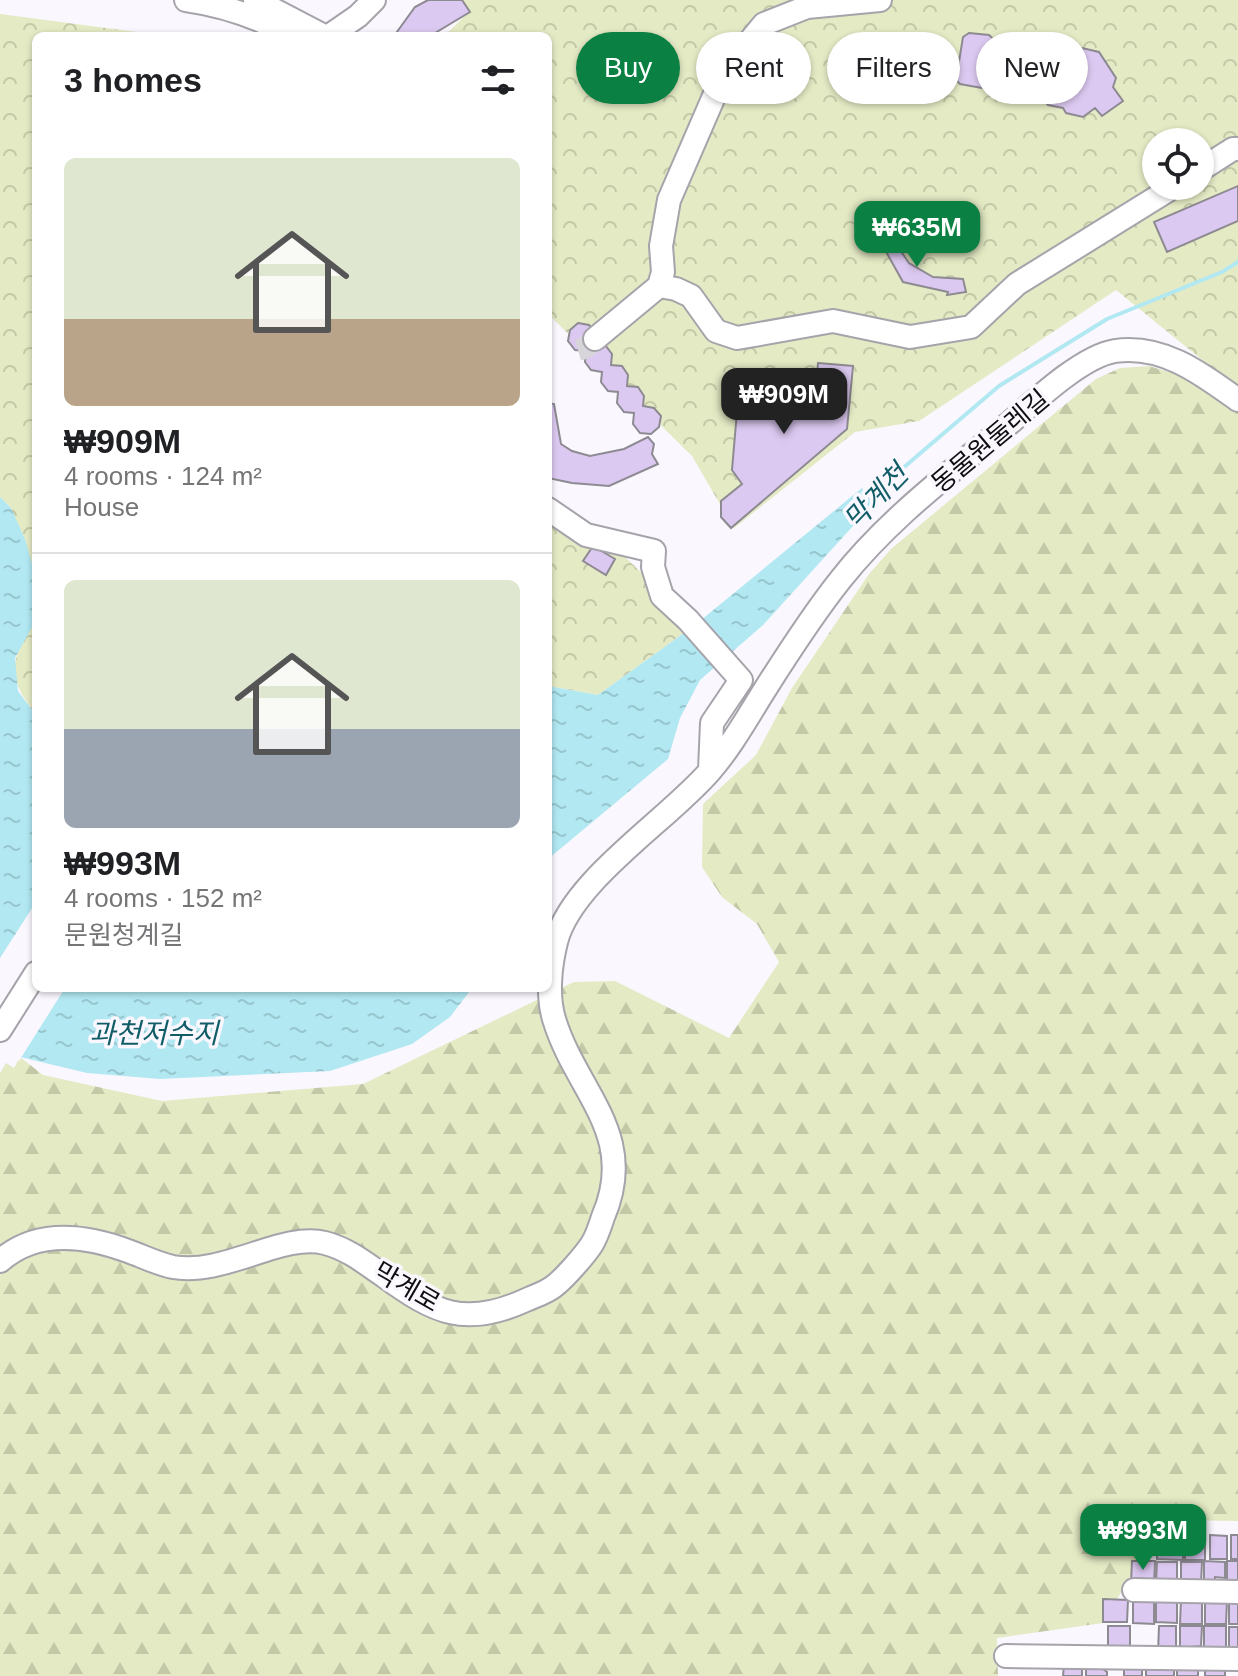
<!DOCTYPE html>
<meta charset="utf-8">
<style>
:root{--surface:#fff;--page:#f2f2f2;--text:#202124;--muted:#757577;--line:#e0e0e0;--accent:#0b8043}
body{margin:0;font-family:Helvetica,"Noto Sans KR",sans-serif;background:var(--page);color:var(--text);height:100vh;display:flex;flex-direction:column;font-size:30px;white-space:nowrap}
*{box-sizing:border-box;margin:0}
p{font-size:26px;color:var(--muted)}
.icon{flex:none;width:44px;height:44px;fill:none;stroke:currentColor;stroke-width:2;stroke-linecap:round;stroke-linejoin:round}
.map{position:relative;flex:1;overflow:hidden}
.drawer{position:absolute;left:32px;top:32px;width:520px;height:960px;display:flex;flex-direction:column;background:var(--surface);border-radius:12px;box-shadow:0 2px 6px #0004}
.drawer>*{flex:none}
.hud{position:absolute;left:576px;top:32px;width:542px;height:72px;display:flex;gap:16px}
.controls{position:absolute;left:1142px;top:128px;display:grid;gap:16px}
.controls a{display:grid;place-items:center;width:72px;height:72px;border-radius:50%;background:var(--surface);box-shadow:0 2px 6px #0004;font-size:40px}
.price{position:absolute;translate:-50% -68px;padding:0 18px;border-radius:16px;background:var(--accent);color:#fff;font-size:26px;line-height:52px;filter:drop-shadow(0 2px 4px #0008)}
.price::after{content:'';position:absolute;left:50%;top:48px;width:24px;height:18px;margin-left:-12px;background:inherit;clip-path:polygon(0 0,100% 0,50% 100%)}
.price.on{background:#222;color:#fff}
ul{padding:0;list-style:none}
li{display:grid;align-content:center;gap:16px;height:424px;padding:0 32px}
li+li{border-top:2px solid var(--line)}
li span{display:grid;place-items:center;height:248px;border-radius:12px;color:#555}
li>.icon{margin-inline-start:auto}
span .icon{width:144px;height:144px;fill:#fffc;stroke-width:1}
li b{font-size:34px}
h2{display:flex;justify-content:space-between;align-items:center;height:96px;padding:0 32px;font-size:34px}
.pill{padding:0 28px;border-radius:36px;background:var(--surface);box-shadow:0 2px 6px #0004;font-size:28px;line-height:72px}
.pill.on{background:var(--accent);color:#fff}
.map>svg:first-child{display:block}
.forest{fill:url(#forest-firs)}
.park{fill:url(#park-crowns);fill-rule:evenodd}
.water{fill:url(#water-ripples)}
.pier{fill:#faf7fe}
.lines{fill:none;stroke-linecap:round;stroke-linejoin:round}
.stream{stroke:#b1e8f2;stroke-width:4}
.building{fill:#dcc9f1;stroke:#8e8a92;stroke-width:2}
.minor-tunnel{stroke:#d7d4da;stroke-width:22;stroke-dasharray:22 11;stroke-linecap:butt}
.minor-casing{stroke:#a6a3ab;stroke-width:26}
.minor{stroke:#fff;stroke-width:22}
.labels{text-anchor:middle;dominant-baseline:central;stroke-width:7;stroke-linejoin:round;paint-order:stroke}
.street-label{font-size:26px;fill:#100e11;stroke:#faf7fe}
.water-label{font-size:28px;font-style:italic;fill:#115d67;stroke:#faf7fe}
</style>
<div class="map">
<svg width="1238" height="1676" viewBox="0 0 1238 1676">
<defs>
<pattern id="forest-firs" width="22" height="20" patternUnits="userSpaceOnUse" patternTransform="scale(2)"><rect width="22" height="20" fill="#e4eac4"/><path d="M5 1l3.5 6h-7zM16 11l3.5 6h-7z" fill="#c3c8a7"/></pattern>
<pattern id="park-crowns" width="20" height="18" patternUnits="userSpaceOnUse" patternTransform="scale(2)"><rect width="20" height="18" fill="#e4eac4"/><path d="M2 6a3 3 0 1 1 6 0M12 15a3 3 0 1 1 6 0" fill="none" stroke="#c3c8a7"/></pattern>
<pattern id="water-ripples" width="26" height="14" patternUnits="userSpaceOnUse" patternTransform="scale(2)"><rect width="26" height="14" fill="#b1e8f2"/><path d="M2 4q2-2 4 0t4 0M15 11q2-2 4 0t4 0" fill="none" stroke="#97c6ce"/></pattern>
</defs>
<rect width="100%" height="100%" fill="#faf7fe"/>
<!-- forest -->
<path class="forest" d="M1149,366l49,15 40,29v1111l-75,-1 -60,103 -106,15 1,38h-998v-603l6,-10 8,5 6,-11 23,18 119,26 201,-17 211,-102 41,-1 114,57 50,-76 -22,-38 -35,-27 -20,-30 1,-63 53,-49 36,-67 77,-114 22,-25 205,-170 24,-11z"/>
<!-- park -->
<path class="park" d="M462,0h776v389l-122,-99 -197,131 -64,11 -121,96 -42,-72 -144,-142v-278h-104l25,-24zM1156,142h44v44h-44z
M0,14l167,22h-131v542l-25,-70 -11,-11z
M548,503l70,47 77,75 -97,70 -50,-9z
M36,620v95c-31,-40 -26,-55 0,-95z"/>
<!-- water -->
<path class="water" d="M862,488l11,16 -110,121 -63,55 -20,38 -12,41 -120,100v-173l50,9 97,-70z
M0,497l11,11 14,31 11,39v42l-21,38 3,33 18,24v273h436l-22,29 -38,27 -82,27 -170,8 -73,-6 -71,-17 -16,-11z"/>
<!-- pier -->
<path class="pier" d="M36,902v86h29l-46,73 -19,-11v-92z"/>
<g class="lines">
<!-- stream -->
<path class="stream" d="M871,506l32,-38 96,-82 108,-67 115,-47 16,-10"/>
</g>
<!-- building -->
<path class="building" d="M428,0h34l8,12 -40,24h-36l21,-29z
M969,33l20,2 15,14 60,8 18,-9 17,4 17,26 -3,9 10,14 -21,15 -7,-8 -12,9 -17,-4 -3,-5 -15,-3 -5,-6 -83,-15 -4,-4 7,-43z
M1238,186v35l-71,31 -13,-30z
M881,227l11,1 6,19 11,16 24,14 30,2 3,13 -19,3 1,-3 -45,-10 -19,-34z
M578,323l11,2 7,8 -1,11 10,1 7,9 -1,11 11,1 6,9 -1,11 11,1 6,9 -1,10 11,2 7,8 -2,11 -8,7 -11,-1 -7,-9 1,-11 -10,-1 -7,-9 1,-11 -10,-1 -7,-9 1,-10 -11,-2 -6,-8 1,-11 -11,-1 -7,-9 2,-11z
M818,363l35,3 -6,63 -116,99 -10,-11v-16l21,-17 -10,-14 7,-82 76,7z
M548,403l6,1 7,40 11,7 18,5 34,-7 24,-12 6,7 -2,10 6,10 -49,22 -37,-3 -24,-5z
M593,546l22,13 -9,16 -23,-14z
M1157,1534l26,1v25l-26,-1z
M1210,1535l17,1v23h-17z
M1231,1535h7v24h-7z
M1185,1536h13l-1,4h8v20h-20z
M1132,1561h23l-1,23 -23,-1z
M1204,1561l21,1v16l-10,-1v5h-11z
M1227,1561h11v25h-11z
M1157,1562h20v23l-21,-1z
M1181,1562h21l-1,21h-20z
M1133,1598h21v26l-21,-1z
M1103,1599l25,1 -1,22h-24z
M1156,1600h21v23l-21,-1z
M1181,1600h21v24h-22z
M1205,1600h22l-1,24h-21z
M1229,1601h9v23h-9z
M1108,1626h22v24h-22z
M1159,1626h17v28l-18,-1z
M1180,1626h22l-1,20 -21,2z
M1204,1626h22v22h-22z
M1229,1627h9v24h-9z
M1177,1664l21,1v11h-21z
M1064,1665h18v11h-19z
M1086,1665h12l9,7v4h-21z
M1146,1666l28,1v9h-28z
M1124,1667h18v9h-18z
M1205,1670h20v6h-20z"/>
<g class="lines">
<!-- minor-tunnel -->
<path class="minor-tunnel" d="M578,350l7,-2 10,-9"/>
<defs>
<path id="minor" d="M186,0c36,5 74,18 106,36
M255,0l69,36
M329,36l29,-20 16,-16
M1200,170l33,-21h5
M659,286l4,-14 -2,-26 8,-46 56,-129 39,-47 43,-17 73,-7
M595,339l64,-53 17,3 15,7 25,35 21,7 96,-17 77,16 61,-10 46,-43 158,-98
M548,509l38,26 68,16 -1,16 9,29 26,24 53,60 -29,43 -2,47
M0,1030l36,-57
M0,1261c36,-32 85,-26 128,-10 14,5 30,13 45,16 52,9 109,-35 152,-24 23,6 40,20 59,33 51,37 81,52 142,24 9,-4 19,-7 27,-13 10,-7 32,-32 39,-43 5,-8 8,-18 11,-27 36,-83 -27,-125 -49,-198 -7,-23 -4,-53 2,-77 15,-61 112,-122 154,-171 21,-24 37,-53 54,-80 24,-38 49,-77 77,-112 48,-61 112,-108 171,-158 25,-22 71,-65 103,-70 48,-7 87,23 123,49
M1134,1590l104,2
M1006,1656l232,3"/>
</defs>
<!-- minor casing -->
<use href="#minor" class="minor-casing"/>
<!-- minor -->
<use href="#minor" class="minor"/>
</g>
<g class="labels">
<!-- street labels -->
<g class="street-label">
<text transform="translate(990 441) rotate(-40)">동물원둘레길</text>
<text transform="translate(407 1287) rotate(30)">막계로</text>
</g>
<!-- water labels -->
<g class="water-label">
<text transform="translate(876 497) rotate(-46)">막계천</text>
<text x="154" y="1033">과천저수지</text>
</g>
</g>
</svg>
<div class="controls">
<a><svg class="icon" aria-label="locate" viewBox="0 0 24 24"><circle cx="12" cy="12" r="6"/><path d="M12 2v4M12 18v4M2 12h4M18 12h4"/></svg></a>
</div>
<b class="price" style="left:917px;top:269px">₩635M</b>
<b class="price on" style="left:784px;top:436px">₩909M</b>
<b class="price" style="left:1143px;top:1572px">₩993M</b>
<div class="hud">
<a class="pill on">Buy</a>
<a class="pill">Rent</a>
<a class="pill">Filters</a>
<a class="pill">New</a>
</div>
<section class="drawer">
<h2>3 homes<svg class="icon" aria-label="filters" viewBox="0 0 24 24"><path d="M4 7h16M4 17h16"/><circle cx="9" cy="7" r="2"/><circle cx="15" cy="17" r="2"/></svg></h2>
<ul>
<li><span style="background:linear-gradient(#dfe7d0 65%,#b9a48a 0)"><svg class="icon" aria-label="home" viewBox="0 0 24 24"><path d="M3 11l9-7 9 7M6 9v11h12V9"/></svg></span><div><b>₩909M</b><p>4 rooms · 124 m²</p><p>House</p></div></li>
<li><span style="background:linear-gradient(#dfe7d0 60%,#9aa5b1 0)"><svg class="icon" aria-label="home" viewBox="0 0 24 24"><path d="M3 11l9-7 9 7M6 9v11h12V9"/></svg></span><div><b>₩993M</b><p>4 rooms · 152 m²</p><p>문원청계길</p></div></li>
</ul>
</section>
</div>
